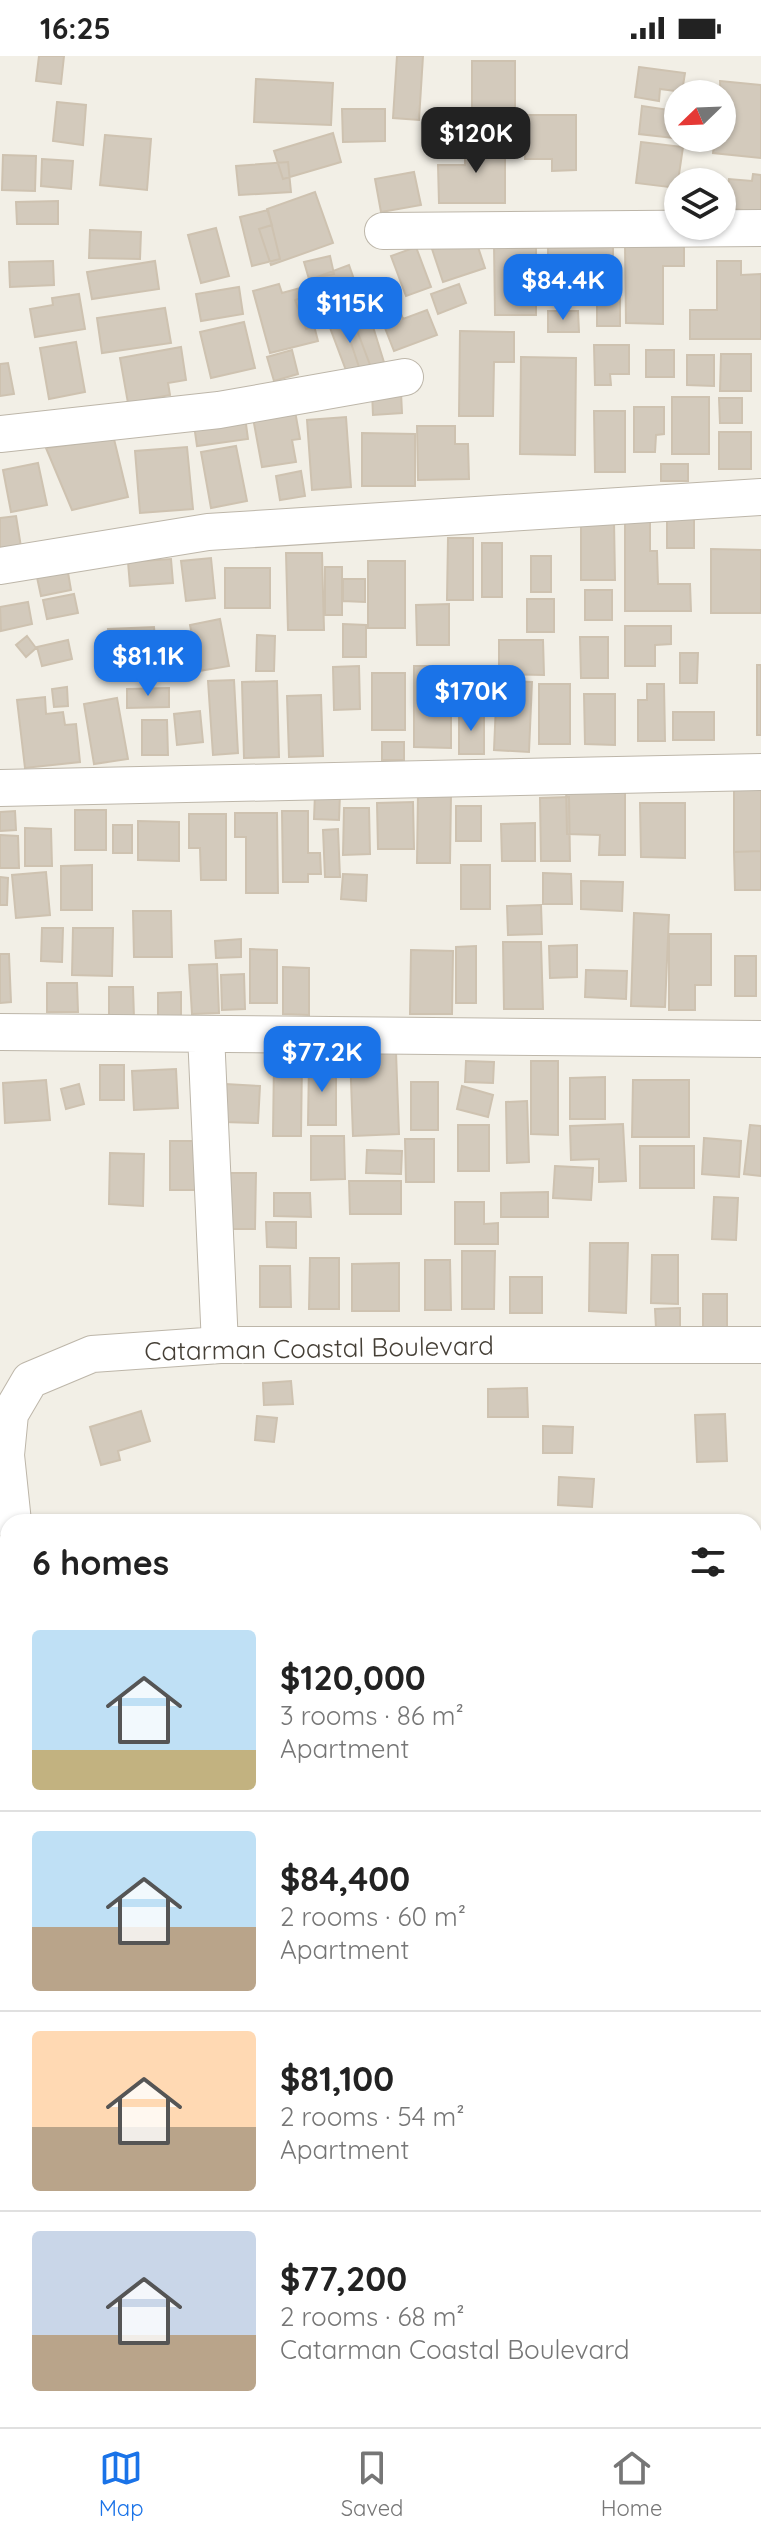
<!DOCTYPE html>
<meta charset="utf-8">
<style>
:root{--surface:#fff;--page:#f6f6f6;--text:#222;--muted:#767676;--line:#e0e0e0;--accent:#1a73e8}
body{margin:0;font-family:Quicksand,sans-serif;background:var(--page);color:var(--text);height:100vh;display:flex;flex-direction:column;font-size:30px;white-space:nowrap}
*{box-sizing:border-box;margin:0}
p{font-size:26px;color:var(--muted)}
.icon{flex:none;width:44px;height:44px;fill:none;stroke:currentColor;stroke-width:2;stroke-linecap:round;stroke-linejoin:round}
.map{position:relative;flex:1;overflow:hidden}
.drawer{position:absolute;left:0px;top:1458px;width:762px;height:914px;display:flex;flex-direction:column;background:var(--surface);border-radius:24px 24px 0 0;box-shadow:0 2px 6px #0004}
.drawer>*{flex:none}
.needle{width:52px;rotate:247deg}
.fabs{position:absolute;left:664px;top:24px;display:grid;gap:16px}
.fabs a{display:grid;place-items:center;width:72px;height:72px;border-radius:50%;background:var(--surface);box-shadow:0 2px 6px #0004;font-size:40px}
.price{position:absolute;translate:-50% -68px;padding:0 18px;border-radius:16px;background:var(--accent);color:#fff;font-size:26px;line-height:52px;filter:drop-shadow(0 2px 4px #0008)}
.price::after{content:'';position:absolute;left:50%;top:48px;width:24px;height:18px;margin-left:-12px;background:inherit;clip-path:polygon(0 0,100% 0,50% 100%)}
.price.selected{background:#222;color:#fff}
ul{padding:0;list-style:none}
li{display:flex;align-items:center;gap:24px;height:200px;padding:0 32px}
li+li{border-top:2px solid var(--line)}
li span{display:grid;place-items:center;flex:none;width:224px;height:160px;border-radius:8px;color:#555}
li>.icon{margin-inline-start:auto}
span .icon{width:96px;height:96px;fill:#fffc;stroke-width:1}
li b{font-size:34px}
h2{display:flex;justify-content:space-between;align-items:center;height:96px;padding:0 32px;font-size:34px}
.status{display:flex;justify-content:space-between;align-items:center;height:56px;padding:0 40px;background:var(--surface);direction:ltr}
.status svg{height:22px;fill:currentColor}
.dock{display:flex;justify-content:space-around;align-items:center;height:112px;border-top:2px solid var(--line);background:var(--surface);font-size:22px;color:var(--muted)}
.dock a{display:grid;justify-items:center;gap:4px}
.dock .selected{color:var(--accent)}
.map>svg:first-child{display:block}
.building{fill:#d3cabc;stroke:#cec2b0;stroke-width:2}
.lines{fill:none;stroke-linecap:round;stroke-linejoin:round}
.minor-casing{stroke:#bdb6a9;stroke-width:38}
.minor{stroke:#fff;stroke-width:36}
.labels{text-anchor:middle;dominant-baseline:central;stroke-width:8;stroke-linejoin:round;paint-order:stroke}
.street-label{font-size:26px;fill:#453f36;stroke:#fff}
</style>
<div class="status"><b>16:25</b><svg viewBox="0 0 49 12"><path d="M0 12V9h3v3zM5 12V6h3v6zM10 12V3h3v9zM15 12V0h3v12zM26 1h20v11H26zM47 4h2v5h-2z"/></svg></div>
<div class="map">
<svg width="761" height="2371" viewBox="0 0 761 2371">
<rect width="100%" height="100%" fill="#f2efe6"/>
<!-- building -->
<path class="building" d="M39,0h25l-3,28 -25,-3z
M397,0h26l-4,64 -26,-2z
M472,5h43v66h-43z
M639,11l46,6 -3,19 -22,-3 -1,12 -24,-4z
M256,23l77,4 -2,42 -77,-3z
M720,25l41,4v73l-48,-5 2,-15h7z
M57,46l29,3 -3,40 -30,-4z
M642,50l34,5 -3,27 -34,-4z
M342,53h43v32l-42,1z
M525,59h51v55l-24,1v-12h-27z
M333,77l8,29 -58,17 -9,-28z
M105,79l46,4 -4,51 -47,-5z
M465,84h40v63h-66l-1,-38h27z
M641,86l42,5 -6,41 -41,-5z
M3,99l33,1 -1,35 -33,-1z
M42,103l31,2 -2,28 -30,-3z
M288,106l3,30 -52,3 -3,-29z
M414,116l7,33 -40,7 -6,-33z
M753,118l8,1v37l-35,-4 3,-29 23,2z
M315,136l18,51 -62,22 -12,-36 13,-4 -5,-16z
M58,145v23h-41l-1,-22z
M268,154l12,49 -28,7 -12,-49z
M216,172l13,48 -28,7 -13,-48z
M90,174l51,2 -1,27 -51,-1z
M460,184l16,1 9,27 -42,14 -11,-33z
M548,184h65v41h-27l1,12h-39z
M494,188h42v71h-41z
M625,190h59v20h-21v58l-37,-1z
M416,191l15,40 -25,9 -15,-40z
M330,200l4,18 -25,5 -5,-17z
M53,205l1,24 -44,2 -1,-25z
M155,205l4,28 -67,10 -5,-27z
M717,205h24v14l20,-1v65h-71v-29h27z
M349,209l15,43 -58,21 -11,-29 27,-10 -5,-13z
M279,228l3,9 22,-6 14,54 -48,12 -17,-62z
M459,228l7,19 -28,11 -7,-20z
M239,231l4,27 -42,7 -5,-27z
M597,231h23v39h-23z
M79,238l6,35 -50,8 -5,-28 23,-4 -1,-7z
M397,246l6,17 24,-9 10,25 -43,16 -16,-41z
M165,252l6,35 -69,10 -5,-35z
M548,255h30l1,21h-31z
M352,261l18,48 -23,8 -18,-48z
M370,261l17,55 -24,7 -18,-54z
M244,266l11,46 -44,10 -11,-46z
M460,275l54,1v30h-20l-1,54h-34z
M76,286l9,50 -36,7 -9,-51z
M594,289h35v29h-19l1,11h-16z
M181,291l5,33 -18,3 2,12 -42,8 -8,-45z
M292,294l6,24 -24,7 -7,-24z
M646,294h28v27h-28z
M721,298h30v37h-31z
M687,299h27v31l-27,-1z
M521,301l55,1 -1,97 -55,-1z
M8,307l6,31 -14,2v-32z
M372,336h29l1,21 -29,2z
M672,341h37v57h-37z
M719,342h23v25h-22z
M293,344l7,39 -8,1 4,22 -34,5 -11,-60z
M634,351h30v27l-8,1 -1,17h-21z
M594,355h31v61h-30z
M245,361l3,22 -51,7 -3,-21z
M346,361l5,70 -39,3 -5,-70z
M417,370h38v18h13l1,35 -51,1z
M719,376h32v37h-32z
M362,377l53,1v52h-53z
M114,383l14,58 -56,13 -26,-62z
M236,390l11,55 -36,7 -10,-56z
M187,391l6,62 -53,4 -5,-62z
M38,407l9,42 -36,7 -8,-42z
M661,408h27v17h-27z
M301,415l4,25 -25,4 -4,-24z
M16,460l5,31 -21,3v-32z
M667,462h27v30h-27z
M581,465h33l1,59h-34z
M625,466h25v29h7l1,33h32l1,27h-66z
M448,482h25v62h-26z
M482,487h20v54h-20z
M711,493l50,1v63h-50z
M286,497h36l2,77h-36z
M531,500h20v36h-20z
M211,502l4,40 -29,3 -5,-40z
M171,503l2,24 -43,3 -2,-24z
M66,505l5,29 -30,6 -6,-28z
M368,505h37v67h-37z
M325,511h17v48h-17z
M225,512h45v40h-45z
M343,523h22v23l-22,-1z
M585,534h27v30h-27z
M74,538l4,19 -31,6 -4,-19z
M527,543h27v33h-27z
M28,546l4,22 -31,7 -1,-24z
M449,548v41h-32l-1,-40z
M220,563l9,47 -30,5 -9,-46z
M343,568l23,1v32h-23z
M625,570h46v18l-16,1v21h-30z
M154,571l3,35 -46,2 -3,-35z
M257,579l18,1 -1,35h-18z
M27,580l9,12 -10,9 -10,-12z
M580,581h28v41h-27z
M68,584l4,19 -30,7 -5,-19z
M499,584h44l1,35 -45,-1z
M680,597h18l-1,30h-17z
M757,609h4v70h-4z
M359,610l1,43 -26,1 -1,-43z
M414,610h37v82l-37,-1z
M372,617h33v57h-33z
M234,624l4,73 -25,2 -5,-74z
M277,625l2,76 -35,1 -2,-76z
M497,625l35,1 -3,70 -35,-2z
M539,628h31v60h-31z
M647,628h17l1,57h-27v-41h9z
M67,631l1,19 -14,1 -2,-18z
M169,632v19l-42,1v-19z
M584,638h31v51l-30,-1z
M321,639l2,61 -34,1 -2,-61z
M45,641l1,17 17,-2 2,13 11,-1 4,38 -55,6 -8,-68z
M117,642l11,61 -34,5 -10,-60z
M200,655l3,31 -26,3 -3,-31z
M459,656l25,1v41h-25z
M673,656h41v28h-41z
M142,664h25l1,35h-26z
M382,686h22v18h-22z
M734,720h27v75l-27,1z
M625,727v72h-26l1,-20 -33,-1 -1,-50z
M315,737l25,1 -1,26 -25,-1z
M418,737l33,1 -1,69h-33z
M569,741l1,64h-29l-1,-63z
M413,746l1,47h-36l-1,-46z
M640,747h45v55l-44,-1z
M456,750h25v35h-25z
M344,752h25l1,46 -27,1z
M75,754h31v40h-31z
M15,755l1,19 -16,1v-19z
M282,755h26v42h12l1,21h-13v8h-25z
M235,757h42l1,80h-32v-56h-11z
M189,758h37v66h-25l-1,-32h-11z
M138,765l41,1v39l-41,-1z
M535,767v38h-33l-1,-37z
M113,769h19v28h-19z
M25,772l26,1 1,37h-27z
M338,773l2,48h-15l-2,-47z
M0,779l18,1 1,32h-19z
M761,795v39h-26l-1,-38z
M92,809v45h-31v-44z
M461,809h29v44h-29z
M46,816l4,43 -34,3 -4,-43z
M543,817l28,1 1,30h-29z
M343,818l24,1 -1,26 -25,-2z
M0,821l8,1 -1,27h-7z
M581,825l42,1 -1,29 -41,-2z
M541,849l1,29 -34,1 -1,-29z
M133,855h38l1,46h-38z
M634,857l35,2 -4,92 -34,-1z
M42,872h21l-1,34 -21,-1z
M73,872h40l-1,48 -40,-1z
M669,878h42v51h-16v25h-26z
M241,883v18l-25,1 -1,-17z
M503,886h38l2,67h-39z
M577,889v32l-27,1 -1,-32z
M476,890v57h-20v-56z
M250,893l27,1v53h-27z
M411,894l42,1 -1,63h-42z
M0,898h9l2,48 -11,1z
M735,900h21v40h-21z
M217,908l2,49 -27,1 -3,-49z
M283,911l26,1v47l-26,-1z
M586,914l41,1 -1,28 -41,-2z
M244,918l1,35 -23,1 -1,-35z
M47,927h30l1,29h-31z
M109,931h24l1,31 -25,1z
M181,936v27h-23v-26z
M396,996l3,82 -46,2 -3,-83z
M274,1004h28l-1,76h-28z
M466,1005l28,1 -1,21 -28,-1z
M531,1005h27v74l-27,-1z
M309,1006h27v63h-28z
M100,1009h24v35h-24z
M176,1013l2,39 -44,2 -2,-39z
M605,1021v42h-35v-41z
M46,1024l4,40 -45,3 -2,-40z
M633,1024h56v57h-57z
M411,1026h27v48h-27z
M79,1028l5,20 -18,5 -5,-20z
M225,1028l35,2 -2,37 -34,-1z
M462,1030l31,9 -5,22 -31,-8z
M527,1045l2,61 -22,1 -1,-61z
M623,1068l3,57 -27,1v-23l-28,1 -1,-34z
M458,1069h31v46h-31z
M750,1069l11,1v50l-17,-2z
M311,1080h33l1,43 -34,1z
M704,1082l37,3 -2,36 -37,-3z
M405,1083h29v43h-28z
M170,1085h32v49h-32z
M640,1090h54v42h-54z
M367,1094l35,1 -1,23 -35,-1z
M110,1097l34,1 -1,52 -34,-2z
M555,1110l38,2 -2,32 -38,-2z
M226,1117h30l-1,56h-29z
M349,1125h52v33h-51z
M548,1136v25h-47v-24z
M274,1137h36l1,24 -37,-1z
M714,1141l24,1 -2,42 -24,-1z
M455,1146h29v22l14,-1v21h-43z
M266,1166h30v26l-29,-1z
M590,1187h38l-2,70 -37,-2z
M462,1195h33l-1,58h-32z
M652,1199h26v49l-27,-1z
M310,1202h29v51h-30z
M425,1204h25l1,50h-26z
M399,1207v48h-47v-47z
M260,1210h30l1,41h-31z
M510,1221h32v36h-32z
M703,1238h24v34l-24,-1z
M680,1252v20h-24l-1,-19z
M291,1325l2,23 -29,1 -1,-22z
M527,1332l1,29h-40v-28z
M141,1355l9,30 -32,10 2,9 -19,5 -11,-38z
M725,1358l2,47 -30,1 -2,-47z
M257,1360l20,2 -3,24 -19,-2z
M543,1370l30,1 -1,26h-29z
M559,1421l35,2 -2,28 -34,-2z
M759,1691l2,49 -7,1v-49z
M754,1787h5l-4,51h-1z
M754,1845l7,1 -2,19h-5z"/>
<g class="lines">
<defs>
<path id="minor" d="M383,175l378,-3
M0,378l219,-24 186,-33
M0,510l208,-34 553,-35
M0,732l761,-16
M0,976l761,7
M206,978l14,311
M13,1466l-7,-67 4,-41 20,-34 62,-26 128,-9h541
M104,2364v7"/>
</defs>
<!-- minor casing -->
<use href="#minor" class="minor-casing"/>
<!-- minor -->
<use href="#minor" class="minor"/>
</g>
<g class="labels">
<!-- street labels -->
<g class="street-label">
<text transform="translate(319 1292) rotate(-1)">Catarman Coastal Boulevard</text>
</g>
</g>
</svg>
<div class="fabs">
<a><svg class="needle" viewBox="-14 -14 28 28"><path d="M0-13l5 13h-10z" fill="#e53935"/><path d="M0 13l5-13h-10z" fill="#767676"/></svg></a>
<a><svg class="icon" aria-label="layers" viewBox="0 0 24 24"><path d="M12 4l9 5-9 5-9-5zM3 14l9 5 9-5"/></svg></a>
</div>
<b class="price selected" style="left:476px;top:119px">$120K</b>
<b class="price" style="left:563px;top:266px">$84.4K</b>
<b class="price" style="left:350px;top:289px">$115K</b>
<b class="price" style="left:148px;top:642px">$81.1K</b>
<b class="price" style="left:471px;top:677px">$170K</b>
<b class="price" style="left:322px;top:1038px">$77.2K</b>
<section class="drawer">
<h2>6 homes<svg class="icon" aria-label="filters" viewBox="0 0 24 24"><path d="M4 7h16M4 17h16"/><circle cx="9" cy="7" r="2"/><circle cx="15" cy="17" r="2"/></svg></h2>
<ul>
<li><span style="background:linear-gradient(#bfe0f5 75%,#c2b280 0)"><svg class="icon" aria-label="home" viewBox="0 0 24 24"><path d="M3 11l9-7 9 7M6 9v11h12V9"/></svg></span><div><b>$120,000</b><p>3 rooms · 86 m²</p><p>Apartment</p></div></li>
<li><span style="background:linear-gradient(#bfe0f5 60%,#b9a48a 0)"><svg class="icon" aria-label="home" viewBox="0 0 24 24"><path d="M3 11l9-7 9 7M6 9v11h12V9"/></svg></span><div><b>$84,400</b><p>2 rooms · 60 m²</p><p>Apartment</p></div></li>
<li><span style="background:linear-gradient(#ffd9b3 60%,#b9a48a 0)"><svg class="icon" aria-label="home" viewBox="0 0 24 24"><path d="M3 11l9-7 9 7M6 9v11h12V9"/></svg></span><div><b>$81,100</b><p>2 rooms · 54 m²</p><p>Apartment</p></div></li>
<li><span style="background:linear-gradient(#c9d6e8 65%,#b9a48a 0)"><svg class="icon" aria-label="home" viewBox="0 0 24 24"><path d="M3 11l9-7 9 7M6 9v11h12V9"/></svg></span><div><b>$77,200</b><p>2 rooms · 68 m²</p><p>Catarman Coastal Boulevard</p></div></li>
</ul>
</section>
</div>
<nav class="dock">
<a class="selected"><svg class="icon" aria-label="map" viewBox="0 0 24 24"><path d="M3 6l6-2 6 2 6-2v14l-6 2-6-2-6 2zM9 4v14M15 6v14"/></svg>Map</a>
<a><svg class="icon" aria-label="saved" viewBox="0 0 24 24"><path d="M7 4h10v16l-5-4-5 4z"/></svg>Saved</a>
<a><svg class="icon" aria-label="home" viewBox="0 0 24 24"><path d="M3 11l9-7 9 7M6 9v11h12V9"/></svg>Home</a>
</nav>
